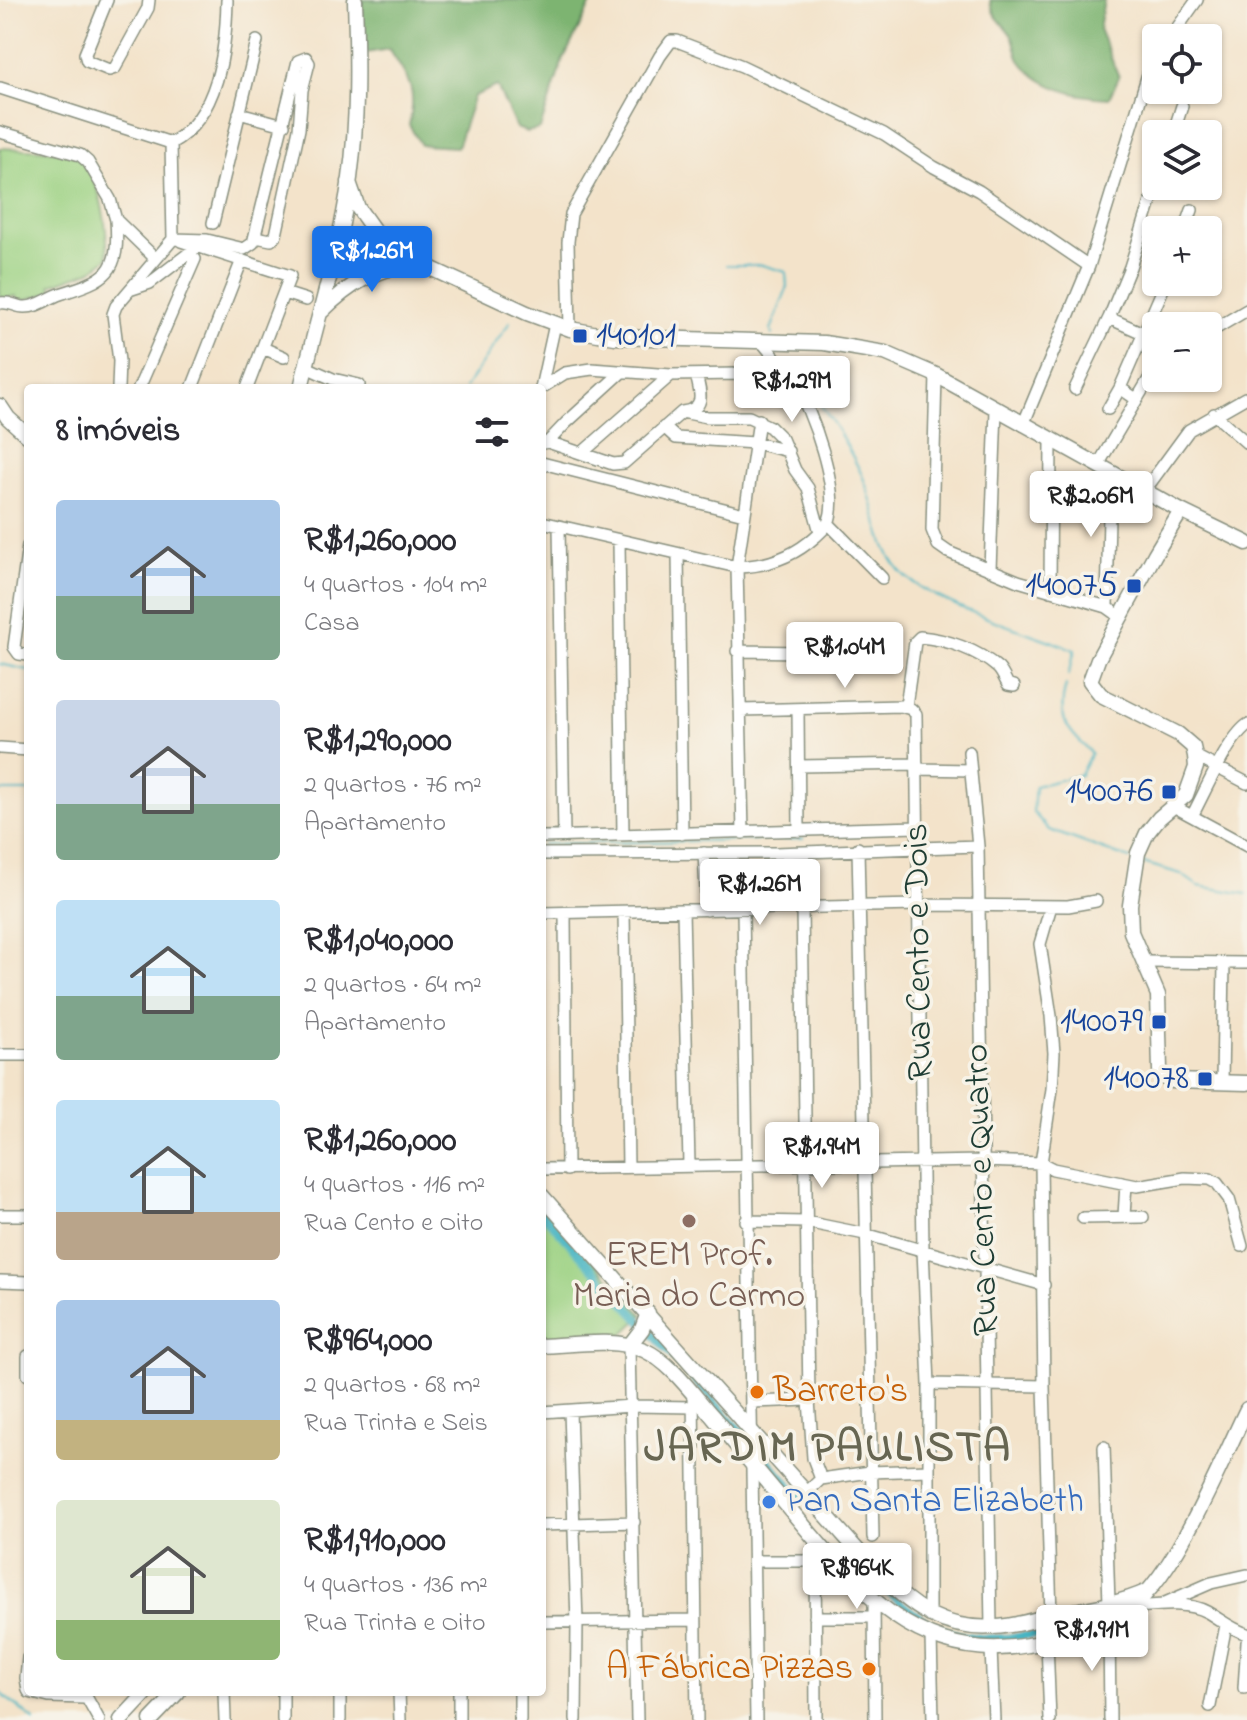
<!DOCTYPE html>
<html lang="pt">
<meta charset="utf-8">
<style>
:root{--surface:#fff;--page:#f7f7f7;--text:#2b2b33;--muted:#7c7c81;--accent:#1a73e8}
body{margin:0;font-family:"Indie Flower",sans-serif;background:var(--page);color:var(--text);height:100vh;display:flex;flex-direction:column;font-size:30px;white-space:nowrap}
*{box-sizing:border-box;margin:0}
p{font-size:26px;color:var(--muted)}
.icon{flex:none;width:44px;height:44px;fill:none;stroke:currentColor;stroke-width:2;stroke-linecap:round;stroke-linejoin:round}
.map{position:relative;flex:1;overflow:hidden}
.panel{position:absolute;left:24px;top:384px;width:522px;height:1312px;display:flex;flex-direction:column;background:var(--surface);border-radius:8px;box-shadow:0 2px 6px #0004}
.panel>*{flex:none}
.controls{position:absolute;left:1142px;top:24px;display:grid;gap:16px}
.controls a{display:grid;place-items:center;width:80px;height:80px;border-radius:8px;background:var(--surface);box-shadow:0 2px 6px #0004;font-size:40px}
.price{position:absolute;translate:-50% -68px;padding:0 18px;border-radius:8px;background:#fff;color:#222;font-size:26px;line-height:52px;filter:drop-shadow(0 2px 4px #0008)}
.price::after{content:'';position:absolute;left:50%;top:48px;width:24px;height:18px;margin-left:-12px;background:inherit;clip-path:polygon(0 0,100% 0,50% 100%)}
.price.selected{background:var(--accent);color:#fff}
ul{padding:0;list-style:none}
li{display:flex;align-items:center;gap:24px;height:200px;padding:0 32px}
li span{display:grid;place-items:center;flex:none;width:224px;height:160px;border-radius:8px;color:#555}
li>.icon{margin-inline-start:auto}
span .icon{width:96px;height:96px;fill:#fffc;stroke-width:1}
li b{font-size:34px}
h2{display:flex;justify-content:space-between;align-items:center;height:96px;padding:0 32px;font-size:34px}
.map>svg:first-child{display:block}
.green{fill:#9cd283;stroke:#5e885c;stroke-width:2}
.forest{fill:#7db471;stroke:#4e7852;stroke-width:2}
.lines{fill:none;stroke-linecap:round;stroke-linejoin:round}
.stream{stroke:#48b5c3;stroke-width:2}
.canal{stroke:#48b5c3;stroke-width:8}
.minor-casing{stroke:#89907f;stroke-width:14}
.major-casing{stroke:#89907f;stroke-width:17}
.minor{stroke:#fff;stroke-width:11}
.major{stroke:#fff;stroke-width:14}
.transit-dot{fill:#1a4fb4;stroke:#f7f3e8;stroke-width:3}
.education-dot{fill:#8d6e63;stroke:#f7f3e8;stroke-width:3}
.food-dot{fill:#e8710a;stroke:#f7f3e8;stroke-width:3}
.shop-dot{fill:#3f7fe0;stroke:#f7f3e8;stroke-width:3}
.labels{text-anchor:middle;dominant-baseline:central;stroke-width:7;stroke-linejoin:round;paint-order:stroke}
.transit-label{font-size:36px;fill:#164399;stroke:#f7f3e8;text-anchor:end}
.street-label{font-size:36px;fill:#1f3d34;stroke:#f7f3e8}
.education-label{font-size:36px;fill:#785e54;stroke:#f7f3e8}
.food-label{font-size:36px;fill:#c56008;stroke:#f7f3e8;text-anchor:start}
.shop-label{font-size:36px;fill:#366cbe;stroke:#f7f3e8;text-anchor:start}
.district-label{font-size:44px;font-weight:bold;letter-spacing:2px;fill:#676652;stroke:#f7f3e8}
</style>
<div class="map">
<svg width="1247" height="1720" viewBox="0 0 1247 1720">
<rect width="100%" height="100%" fill="#f7f3e8"/>
<filter id="ink" filterUnits="userSpaceOnUse"><feTurbulence type="fractalNoise" baseFrequency=".0125" numOctaves="2"/><feDisplacementMap in="SourceGraphic" scale="16" xChannelSelector="R" yChannelSelector="G"/><feConvolveMatrix kernelMatrix="1 2 1 2 8 2 1 2 1" color-interpolation-filters="sRGB"/></filter>
<filter id="wash" filterUnits="userSpaceOnUse"><feTurbulence type="fractalNoise" baseFrequency=".006" numOctaves="4" result="noise"/><feDisplacementMap in="SourceGraphic" scale="32" xChannelSelector="R" yChannelSelector="G"/><feGaussianBlur stdDeviation="1.8" result="paint"/><feColorMatrix in="noise" values="0 0 0 0 0 0 0 0 0 0 0 0 0 0 0 0 0 1.4 0 .05"/><feComposite in="paint" operator="in"/></filter>
<g filter="url(#wash)">
<rect width="100%" height="100%" fill="#f3e3ca"/>
<!-- green -->
<path class="green" d="M0,148c15,1 64,1 74,7 28,16 33,75 34,103l-18,13 -39,14 2,7 -36,10v-6l-17,3z
M542,1204l101,111 -24,23 -77,9z"/>
<!-- forest -->
<path class="forest" d="M362,0h231l-30,60 -23,69 -13,3 -11,-4 -19,-42 -23,10 -17,51 -36,-2 -12,-20c9,-37 -1,-46 -20,-76l-23,4z
M990,0h114l-5,29 20,48 -10,21c-31,-1 -70,-10 -89,-38 -4,-7 -4,-17 -8,-24 -8,-13 -21,-20 -22,-36z"/>
<g class="lines">
<!-- stream -->
<path class="stream" d="M726,265h36l24,7 1,16 -16,42 1,5
M799,379c25,27 45,59 61,92 17,33 17,81 46,106 37,30 123,55 169,73l-7,25
M465,388l45,-66
M0,664l28,6
M1066,685c-10,35 1,43 25,68l-11,22 -45,11 -2,26 16,18 81,29
M0,791h28
M542,844l261,-5
M1143,863l38,11 17,12 49,8
M0,1693l34,27"/>
<!-- canal -->
<path class="canal" d="M542,1213l205,225
M760,1452l39,44
M833,1532c99,119 136,125 283,82"/>
</g>
</g>
<g filter="url(#ink)">
<g class="lines">
<defs>
<path id="minor" d="M107,0l-22,54 2,7 22,9 6,-2 33,-60 1,-8
M1170,38l27,-38
M0,88l171,55
M239,113l45,12
M0,132l80,23 8,7 22,37 6,21 40,39 -40,47 -3,8 6,47 -1,27
M1173,134l9,-28
M213,223l44,-182
M1185,230l7,-20
M173,239l34,1 37,9 9,-6 45,-182 8,-3 3,5 -7,27 -3,39 -23,106 -5,5 -15,-3
M181,241l109,35 -43,112
M156,259l17,-20 -2,-96c48,-26 55,-94 56,-143
M132,289l18,-6 47,-36
M284,293l22,7
M0,303c10,-2 15,4 24,4 13,1 24,-9 36,-13 47,-15 60,-20 56,-74
M570,329l-2,-87 3,-28 89,-158 11,-15h6l65,25 142,68 50,33 45,24 110,75
M1208,333l39,-23
M1145,334l-36,-16 21,-51 26,-81
M263,348l21,9
M306,367l27,12 26,6
M936,375l-4,155 6,15 10,7 70,29 89,26 14,10
M139,388l56,-129
M192,388l50,-128
M541,388l24,-15 27,-4 79,6 68,-1 55,8
M541,388l14,-64
M1075,389l34,-71
M1136,399l-16,-11 46,-106
M1108,409l12,-21
M682,412l25,5h42l21,10 12,12 13,31 13,18 12,44
M1214,414l33,29
M1023,425l66,-159 59,-192 8,-14
M664,427l12,11 79,5 33,8
M548,442l65,22 11,-1 58,-51c24,-3 19,-18 14,-37
M543,443l5,-1 18,-19 57,-52
M582,453l89,-78
M542,463l202,51
M1098,465l58,-98
M1145,490l44,-60 56,-32
M542,522l195,45c31,-1 56,-10 78,-30 4,-4 11,-9 13,-14 14,-30 -17,-115 -34,-141 -9,-14 -21,-26 -31,-39
M828,523l54,55
M559,526l5,310
M619,541l4,294
M28,546l-14,101 5,7 9,1
M678,554l4,280
M990,569l6,-159
M1050,591l1,-152
M1107,607l3,-136
M737,651l127,2
M906,706l9,-64 5,-5c26,2 58,13 78,31 4,4 7,11 10,17l6,1
M798,709l1,122
M740,710l161,-4 10,3 5,5 7,536 6,134v232
M0,748l28,2
M969,752l9,94 13,782
M1195,756l52,27
M799,766l118,-2
M917,769l54,1
M1175,807l72,39
M1192,816c13,-24 35,-76 55,-91
M743,833l-6,-266 22,-147
M542,837l376,-10
M858,848l15,689
M704,853l3,57
M542,854l233,-1 203,-7
M802,908l7,492 4,58 8,21
M743,909l13,811
M683,910l6,255
M624,912l4,255
M542,913l377,-8 149,1 28,-5
M565,913l2,257
M1144,962l103,1
M0,1055h28
M1222,1082l2,-119
M542,1169l439,-8 60,2 12,6 84,17 48,-8 25,1 7,4 12,16 13,47
M0,1215h28
M1124,1216l2,-32
M1083,1218l60,-1
M746,1221l60,1 59,12 179,51
M0,1281l28,1
M629,1346l8,374
M28,1356v19
M929,1384l115,2
M693,1394l4,326
M752,1402l57,-2
M570,1411l7,211 -1,98
M542,1412l90,-6 61,1
M1104,1447l5,157
M806,1493l15,-14 49,-7 59,-2
M542,1525l92,-3
M815,1539l1,181
M754,1561h60
M874,1602l1,118
M1165,1603l46,-20 36,-8
M1137,1607c22,-2 50,-6 70,5 14,8 24,17 40,22
M1051,1616l-7,-230 -3,-223 11,-74 2,-36 -3,-37 -11,-72 11,-38
M815,1617h58
M542,1622l153,-2
M1109,1625l1,95
M931,1637l2,83
M1047,1642l3,78
M991,1649l3,71
M28,1658l-2,20 2,12
M1244,1688l3,-46
M29,1692l20,5 36,1
M224,1692l1,28
M283,1692v28
M340,1692v28
M399,1692l1,28
M459,1692v28
M520,1692v28
M84,1693l15,27
M1210,1706l16,-81"/>
<path id="major" d="M349,182l9,26 22,31 37,23 110,51 43,16 45,8 209,6 61,10 51,22 245,136 66,32
M320,313c32,-32 53,-42 97,-51
M301,388c16,-70 39,-139 49,-210 8,-59 7,-118 5,-178
M0,406l8,12 20,18
M1181,511l-26,43 -57,105 -8,22 11,14 77,39 15,13 2,9 1,11 -10,28 -27,23 -12,15 -9,20 -8,52 1,27 27,63 2,75 3,7 10,4 74,2
M542,1196l325,365c45,48 80,77 150,63 12,-2 23,-6 35,-9 33,-6 65,-10 96,-24
M542,1346c31,-1 73,-9 102,4 28,13 49,45 69,67 27,33 54,65 81,97 62,75 126,151 234,131 26,-4 57,-9 81,-21 61,-30 108,-154 138,-215
M629,1346l13,-17 6,-16
M121,1720l26,-28
M151,1720l27,-28"/>
</defs>
<!-- minor casing -->
<use href="#minor" class="minor-casing"/>
<!-- major casing -->
<use href="#major" class="major-casing"/>
<!-- minor -->
<use href="#minor" class="minor"/>
<!-- major -->
<use href="#major" class="major"/>
</g>
</g>
<!-- markers -->
<g class="transit-dot">
<rect x="572" y="328" width="16" height="16" rx="4"/>
<rect x="1126" y="578" width="16" height="16" rx="4"/>
<rect x="1161" y="784" width="16" height="16" rx="4"/>
<rect x="1151" y="1014" width="16" height="16" rx="4"/>
<rect x="1197" y="1071" width="16" height="16" rx="4"/>
</g>
<circle class="education-dot" cx="689" cy="1221" r="8"/>
<g class="food-dot">
<circle cx="757" cy="1392" r="8"/>
<circle cx="869" cy="1669" r="8"/>
</g>
<circle class="shop-dot" cx="769" cy="1502" r="8"/>
<g class="labels">
<!-- transit labels -->
<g class="transit-label">
<text x="596" y="336" text-anchor="start">140101</text>
<text x="1118" y="586">140075</text>
<text x="1153" y="792">140076</text>
<text x="1143" y="1022">140079</text>
<text x="1189" y="1079">140078</text>
</g>
<!-- street labels -->
<g class="street-label">
<text transform="translate(920 952) rotate(-91)">Rua Cento e Dois</text>
<text transform="translate(983 1190) rotate(-92)">Rua Cento e Quatro</text>
</g>
<!-- education labels -->
<g class="education-label">
<text x="689" y="1256">EREM Prof.<tspan x="689" dy="41">Maria do Carmo</tspan></text>
</g>
<!-- food labels -->
<g class="food-label">
<text x="773" y="1392">Barreto's</text>
<text x="853" y="1669" text-anchor="end">A Fábrica Pizzas</text>
</g>
<!-- shop labels -->
<g class="shop-label">
<text x="785" y="1502">Pan Santa Elizabeth</text>
</g>
<!-- district labels -->
<g class="district-label">
<text x="828" y="1449">JARDIM PAULISTA</text>
</g>
</g>
</svg>
<div class="controls">
<a><svg class="icon" aria-label="locate" viewBox="0 0 24 24"><circle cx="12" cy="12" r="6"/><path d="M12 2v4M12 18v4M2 12h4M18 12h4"/></svg></a>
<a><svg class="icon" aria-label="layers" viewBox="0 0 24 24"><path d="M12 4l9 5-9 5-9-5zM3 14l9 5 9-5"/></svg></a>
<a>+</a>
<a>−</a>
</div>
<b class="price selected" style="left:372px;top:294px">R$1.26M</b>
<b class="price" style="left:792px;top:424px">R$1.29M</b>
<b class="price" style="left:1091px;top:539px">R$2.06M</b>
<b class="price" style="left:845px;top:690px">R$1.04M</b>
<b class="price" style="left:760px;top:927px">R$1.26M</b>
<b class="price" style="left:822px;top:1190px">R$1.94M</b>
<b class="price" style="left:857px;top:1611px">R$964K</b>
<b class="price" style="left:1092px;top:1673px">R$1.91M</b>
<section class="panel">
<h2>8 imóveis<svg class="icon" aria-label="filters" viewBox="0 0 24 24"><path d="M4 7h16M4 17h16"/><circle cx="9" cy="7" r="2"/><circle cx="15" cy="17" r="2"/></svg></h2>
<ul>
<li><span style="background:linear-gradient(#a9c7e8 60%,#7fa58c 0)"><svg class="icon" aria-label="home" viewBox="0 0 24 24"><path d="M3 11l9-7 9 7M6 9v11h12V9"/></svg></span><div><b>R$1,260,000</b><p>4 quartos · 104 m²</p><p>Casa</p></div></li>
<li><span style="background:linear-gradient(#c9d6e8 65%,#7fa58c 0)"><svg class="icon" aria-label="home" viewBox="0 0 24 24"><path d="M3 11l9-7 9 7M6 9v11h12V9"/></svg></span><div><b>R$1,290,000</b><p>2 quartos · 76 m²</p><p>Apartamento</p></div></li>
<li><span style="background:linear-gradient(#bfe0f5 60%,#7fa58c 0)"><svg class="icon" aria-label="home" viewBox="0 0 24 24"><path d="M3 11l9-7 9 7M6 9v11h12V9"/></svg></span><div><b>R$1,040,000</b><p>2 quartos · 64 m²</p><p>Apartamento</p></div></li>
<li><span style="background:linear-gradient(#bfe0f5 70%,#b9a48a 0)"><svg class="icon" aria-label="home" viewBox="0 0 24 24"><path d="M3 11l9-7 9 7M6 9v11h12V9"/></svg></span><div><b>R$1,260,000</b><p>4 quartos · 116 m²</p><p>Rua Cento e Oito</p></div></li>
<li><span style="background:linear-gradient(#a9c7e8 75%,#c2b280 0)"><svg class="icon" aria-label="home" viewBox="0 0 24 24"><path d="M3 11l9-7 9 7M6 9v11h12V9"/></svg></span><div><b>R$964,000</b><p>2 quartos · 68 m²</p><p>Rua Trinta e Seis</p></div></li>
<li><span style="background:linear-gradient(#dfe7d0 75%,#8fb573 0)"><svg class="icon" aria-label="home" viewBox="0 0 24 24"><path d="M3 11l9-7 9 7M6 9v11h12V9"/></svg></span><div><b>R$1,910,000</b><p>4 quartos · 136 m²</p><p>Rua Trinta e Oito</p></div></li>
</ul>
</section>
</div>
